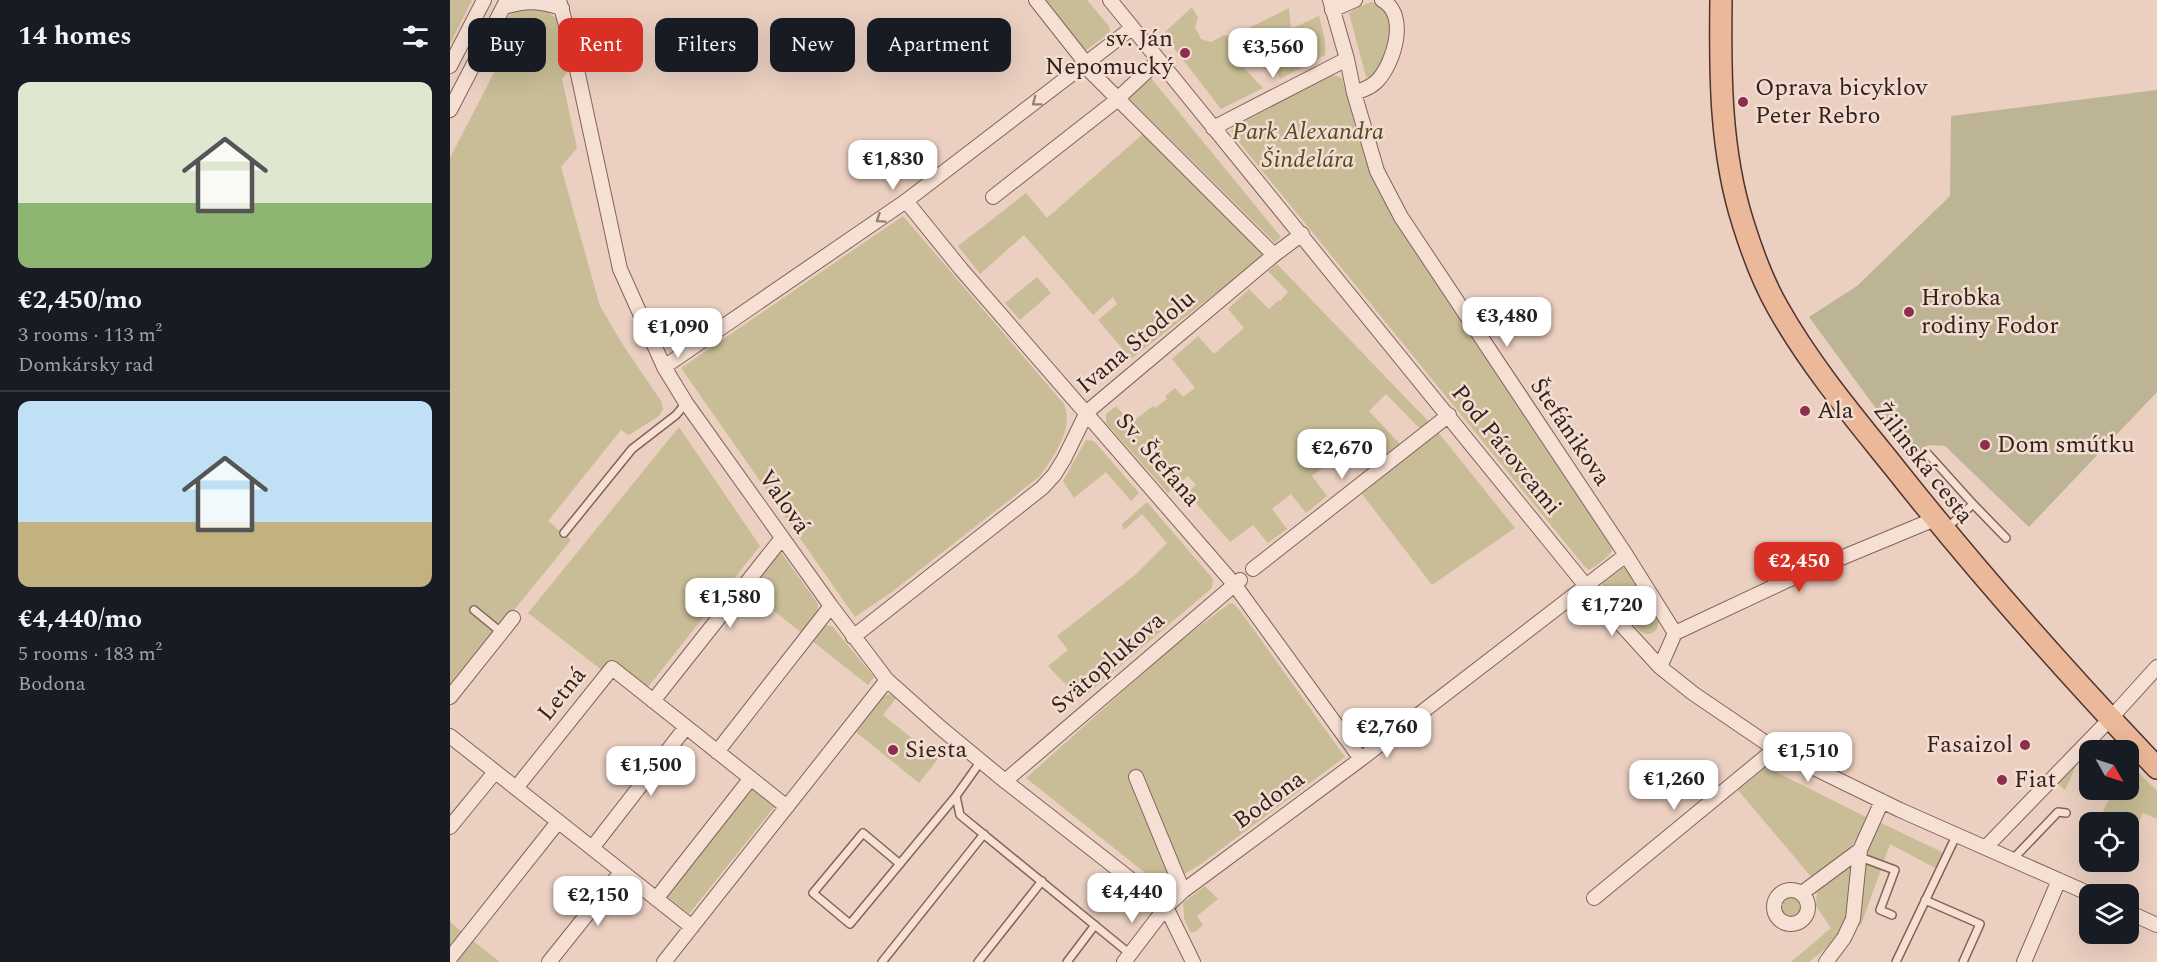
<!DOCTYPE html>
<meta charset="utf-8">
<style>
:root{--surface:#171b24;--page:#242831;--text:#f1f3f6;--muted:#9ea1a6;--line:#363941;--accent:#d93025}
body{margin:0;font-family:Spectral,serif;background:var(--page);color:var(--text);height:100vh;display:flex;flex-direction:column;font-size:22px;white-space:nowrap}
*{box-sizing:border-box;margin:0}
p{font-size:20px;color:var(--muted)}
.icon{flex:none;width:33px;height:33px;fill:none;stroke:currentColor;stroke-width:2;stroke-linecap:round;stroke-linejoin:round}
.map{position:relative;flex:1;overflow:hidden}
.details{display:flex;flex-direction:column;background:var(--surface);width:450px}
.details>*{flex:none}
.guide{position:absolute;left:18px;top:18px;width:570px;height:54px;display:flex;gap:12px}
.needle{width:39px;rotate:129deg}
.tools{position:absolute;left:1629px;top:740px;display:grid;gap:12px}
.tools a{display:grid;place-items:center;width:60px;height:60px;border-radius:12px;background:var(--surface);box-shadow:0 6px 24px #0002;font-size:30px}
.price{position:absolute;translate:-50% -51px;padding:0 14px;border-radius:12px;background:#fff;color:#222;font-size:20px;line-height:39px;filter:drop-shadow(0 2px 3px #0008)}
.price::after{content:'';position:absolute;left:50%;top:36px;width:18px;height:14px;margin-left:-9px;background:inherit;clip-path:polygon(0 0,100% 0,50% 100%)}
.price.selected{background:var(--accent);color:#fff}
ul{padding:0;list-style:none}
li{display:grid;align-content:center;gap:12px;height:318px;padding:0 18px}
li+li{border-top:2px solid var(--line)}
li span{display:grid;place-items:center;height:186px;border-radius:12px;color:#555}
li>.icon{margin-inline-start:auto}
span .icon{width:108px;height:108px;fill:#fffc;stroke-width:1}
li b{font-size:26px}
h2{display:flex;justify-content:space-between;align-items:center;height:72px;padding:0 18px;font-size:26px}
.tag{padding:0 21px;border-radius:12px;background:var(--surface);box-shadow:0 6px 24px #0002;font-size:21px;line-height:54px}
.tag.selected{background:var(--accent);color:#fff}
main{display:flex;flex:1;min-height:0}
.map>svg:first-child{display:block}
.green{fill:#c8bd96}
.cemetery{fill:#bdb495}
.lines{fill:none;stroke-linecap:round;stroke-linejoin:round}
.service-casing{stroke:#83625a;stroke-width:10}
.minor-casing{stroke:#83625a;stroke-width:16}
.primary-casing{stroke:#50332e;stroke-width:24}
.service{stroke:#f6e0d3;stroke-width:7}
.minor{stroke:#f6e0d3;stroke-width:14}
.primary{stroke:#ecb89a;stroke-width:21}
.oneway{stroke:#948078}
.poi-dot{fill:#8e2e4e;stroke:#f3ddd0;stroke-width:2}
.labels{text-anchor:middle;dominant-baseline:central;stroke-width:5;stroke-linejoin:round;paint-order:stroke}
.poi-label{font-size:24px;fill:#33211d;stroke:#f3ddd0;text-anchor:start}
.park-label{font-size:24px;font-style:italic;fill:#4e4b25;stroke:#f3ddd0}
.street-label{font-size:24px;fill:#33211d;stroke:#f3ddd0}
</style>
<main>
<section class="details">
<h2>14 homes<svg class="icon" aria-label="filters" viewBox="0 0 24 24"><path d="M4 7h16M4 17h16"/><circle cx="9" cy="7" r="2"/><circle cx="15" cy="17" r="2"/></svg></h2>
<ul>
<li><span style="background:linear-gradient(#dfe7d0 65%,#8fb573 0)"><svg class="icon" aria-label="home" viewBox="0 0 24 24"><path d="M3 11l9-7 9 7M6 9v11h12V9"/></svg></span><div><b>€2,450/mo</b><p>3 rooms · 113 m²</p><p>Domkársky rad</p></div></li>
<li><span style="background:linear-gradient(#bfe0f5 65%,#c2b280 0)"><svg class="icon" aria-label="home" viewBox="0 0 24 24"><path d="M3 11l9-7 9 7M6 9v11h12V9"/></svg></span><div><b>€4,440/mo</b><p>5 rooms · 183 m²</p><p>Bodona</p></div></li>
</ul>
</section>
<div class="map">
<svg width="1707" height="962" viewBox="0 0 1707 962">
<rect width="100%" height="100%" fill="#ebd0c1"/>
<!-- green -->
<path class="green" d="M0,0h22l-22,44z
M591,0h46l22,26 1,5 -3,4 -22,16z
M921,2l11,3c11,21 10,33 2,55 -3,9 -5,13 -13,18l-5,-1 -17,-64 7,-5z
M84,7l11,3 11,8 15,50 -9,11 15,69 -16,19 39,139 23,39 38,56 2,8 -4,7 -30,19 -8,-5 -73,91 23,19 -121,149v-531l49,-95 5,-43 12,-10z
M742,7l6,11 -3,9 6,12 10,3 13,-7 7,2 58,-29 2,21 28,-13c3,13 8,26 6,39l-45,24 -5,-12 9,-29 -2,-5 -37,20 -3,13 21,22 -42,21 -58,-75z
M882,74l10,4 15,55 16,47 25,46 213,320 1,5c-5,7 -14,14 -23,19l-4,-3 -351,-431 -3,-5 6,-7z
M701,78l130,159 -6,6 -146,-145z
M694,133l60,62 2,-2 60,61 -135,105 -33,-39 19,-16 -4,-7 -20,18 -69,-80 -44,39 -22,-28 68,-53 21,25z
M453,216l161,188c10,25 -10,52 -24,72l-147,115 -38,26 -174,-249z
M827,264l152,158 -9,7 -34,-35 -17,17 32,34 -30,18 -16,-19 -43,32 15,20 -21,17 -15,-19 -19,15 15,20 -19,14 -15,-18 -23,17 -43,-49 9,-8 -8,-9 -20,17 -62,-70v-9l10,-8 15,17 22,-17 2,2 12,-9 -2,-3 10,-8 8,9 12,-9 -23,-29 26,-23 16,18 30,-26 -16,-19 21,-20 20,20 10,-9 1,1 8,-9 -20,-21z
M587,277l14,16 -31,27 -15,-17z
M229,427l81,119 -112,141 -35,-28 -10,12 -75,-58z
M988,432l77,96 -83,57 -70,-91z
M636,440l8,1 45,52 -8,8 -25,-29 -32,26 -11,-17z
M697,502l66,77 -1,9 -126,107 -7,-7 -6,4 -25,-26 20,-16 -11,-14 78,-61 32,-32 -25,-29 -18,16 -2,-6z
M330,551l38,53 -1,12 -14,18 -54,-43z
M1172,568h3l3,3 30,46c2,12 -4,21 -17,15l-39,-45 1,-4z
M780,603l4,1 7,8 104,145 -144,107 -28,17 -8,1 -10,-2 -16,-12 -113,-90 150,-134z
M373,625l9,1 42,51 -6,8 -57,-45z
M438,694l8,4 -13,17 55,44 -19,24 -63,-51 26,-34z
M1679,763l28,28v28l-14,-6 -14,30 -1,-21h-30l16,-33h14z
M1627,764l-12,26 -8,-7z
M1316,767l102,51c-13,31 -29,41 -56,60l-74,-88z
M301,786l25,19 -87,109 -24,-19z
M1429,822l65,31 -7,16 -47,-25 -29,81 -5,-2 13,-80z
M1408,856l-8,62 -12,21 -29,23h-18l40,-34 -15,-22 1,-17z
M755,886l13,13 -21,17 6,9 -8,7h-5l-6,-14 -1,-15z
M1332 908a11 11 0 1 1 22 0a11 11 0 1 1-22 0Z
M0,922l12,10 -12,15z
M22,940l28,22h-46z"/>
<!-- cemetery -->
<path class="cemetery" d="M1707,90v302l-128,135 -84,-81 -17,-1 -15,14 -104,-142 48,-31 93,-90 1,-80z"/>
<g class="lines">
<defs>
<path id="service" d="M1478,454l45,50 -25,23
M1523,504l33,34
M114,533l68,-84 44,-34 10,-12
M24,610l28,23
M531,761l-25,35 4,19 170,139
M1410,857l35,13 -15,40 12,5
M1563,859l45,-47 8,1
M450,864l-37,-31 -50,60 37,31 106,-128
M1475,900l55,24 -17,38
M432,962l102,-128
M528,962l64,-81
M617,962l28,-37
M1446,962l61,-128"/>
<path id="minor" d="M109,0l14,51 47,218 44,98 22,36 145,203 56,74 55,49 63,52 161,126 27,55
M586,0l45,57 4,9 189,189
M660,0l476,586 74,81 34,27 81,55 125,61 190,84
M880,0l17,59 7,34 23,78 24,46 225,338 49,78
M54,7c23,-7 35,-6 58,1
M882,10l23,-10
M0,66l34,-66
M904,93c9,-3 18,-6 24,-13 16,-18 31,-65 4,-80
M0,110l57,-110
M763,128l134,-69
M543,197l120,-94 46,-43
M456,201l55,68 273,315 127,175
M214,367l242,-166 226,-173
M803,569l196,-154
M403,637l189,-149 12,-13 10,-16 23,-47 187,-157 28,-21
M1210,667l15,-34 113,-53 147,-61
M0,697l63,-79
M203,701l129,-163
M0,736l242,191
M267,752l114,-146
M686,777l47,114
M555,781l235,-201
M66,788l96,-120 175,139
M0,827l45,-55
M1536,847l124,-128 47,-52
M142,848l94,-121
M1324 907a17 17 0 1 1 34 0a17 17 0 1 1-34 0Z
M1352,893l58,-43
M1144,898l181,-149
M206,899l95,-121
M1678,912l29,13
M0,958l108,-136
M99,962l72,-90
M214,962l223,-282
M674,962l42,-55 17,-16 178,-132 265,-204
M1376,962l18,-24 9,-19 7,-69 22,-49
M1574,962l35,-82"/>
<path id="primary" d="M1271,0c-1,74 -1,151 22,223 9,29 20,59 35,85 32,57 75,108 116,159 83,105 171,204 263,301"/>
</defs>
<!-- service casing -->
<use href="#service" class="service-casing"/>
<!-- minor casing -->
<use href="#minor" class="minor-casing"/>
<!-- primary casing -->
<use href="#primary" class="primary-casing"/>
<!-- service -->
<use href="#service" class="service"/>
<!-- minor -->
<use href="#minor" class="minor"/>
<!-- primary -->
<use href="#primary" class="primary"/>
</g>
<!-- one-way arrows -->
<defs><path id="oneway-chevron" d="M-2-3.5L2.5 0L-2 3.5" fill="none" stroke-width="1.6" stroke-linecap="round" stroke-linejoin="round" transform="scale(1.5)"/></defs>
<g class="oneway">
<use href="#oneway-chevron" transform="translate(586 102) rotate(143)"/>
<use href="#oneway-chevron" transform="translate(430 219) rotate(146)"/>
</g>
<!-- markers -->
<g class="poi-dot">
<circle cx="735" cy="53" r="6"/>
<circle cx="1293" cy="102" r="6"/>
<circle cx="1459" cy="312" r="6"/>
<circle cx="1355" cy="411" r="6"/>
<circle cx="1535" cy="445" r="6"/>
<circle cx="1575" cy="745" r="6"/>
<circle cx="443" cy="750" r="6"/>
<circle cx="1552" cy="780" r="6"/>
</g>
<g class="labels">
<!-- poi labels -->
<g class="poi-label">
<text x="723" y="39" text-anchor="end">sv. Ján<tspan x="723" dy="28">Nepomucký</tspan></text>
<text x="1305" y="88">Oprava bicyklov<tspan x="1305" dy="28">Peter Rebro</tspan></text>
<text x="1471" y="298">Hrobka<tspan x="1471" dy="28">rodiny Fodor</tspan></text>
<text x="1367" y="411">Ala</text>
<text x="1547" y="445">Dom smútku</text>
<text x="1563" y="745" text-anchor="end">Fasaizol</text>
<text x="455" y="750">Siesta</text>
<text x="1564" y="780">Fiat</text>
</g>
<!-- park labels -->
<g class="park-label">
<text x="858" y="132">Park Alexandra<tspan x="858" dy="28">Šindelára</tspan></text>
</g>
<!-- street labels -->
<g class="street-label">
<text transform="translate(686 342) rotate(-40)">Ivana Stodolu</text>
<text transform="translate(1120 432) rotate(56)">Štefánikova</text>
<text transform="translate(1056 450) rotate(51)">Pod Párovcami</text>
<text transform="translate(708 460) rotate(49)">Sv. Štefana</text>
<text transform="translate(1473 463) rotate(52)">Žilinská cesta</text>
<text transform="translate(334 502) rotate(55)">Valová</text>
<text transform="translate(658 663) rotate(-41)">Svätoplukova</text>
<text transform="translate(112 694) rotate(-51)">Letná</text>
<text transform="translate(819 800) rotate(-36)">Bodona</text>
</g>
</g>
</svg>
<div class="tools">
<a><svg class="needle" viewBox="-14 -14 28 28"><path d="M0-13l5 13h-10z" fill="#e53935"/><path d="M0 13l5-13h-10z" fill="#9ea1a6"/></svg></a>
<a><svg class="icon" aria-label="locate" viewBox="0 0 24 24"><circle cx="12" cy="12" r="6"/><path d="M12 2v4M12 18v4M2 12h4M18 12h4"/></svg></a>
<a><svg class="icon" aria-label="layers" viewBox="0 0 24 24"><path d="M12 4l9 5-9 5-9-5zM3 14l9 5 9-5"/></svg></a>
</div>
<b class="price" style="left:823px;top:79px">€3,560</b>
<b class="price" style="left:443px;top:191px">€1,830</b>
<b class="price" style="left:1057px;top:348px">€3,480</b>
<b class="price" style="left:228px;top:359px">€1,090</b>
<b class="price" style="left:892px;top:480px">€2,670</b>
<b class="price selected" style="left:1349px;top:593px">€2,450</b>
<b class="price" style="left:280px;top:629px">€1,580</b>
<b class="price" style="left:1162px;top:637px">€1,720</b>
<b class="price" style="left:937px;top:759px">€2,760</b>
<b class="price" style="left:1358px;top:783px">€1,510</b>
<b class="price" style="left:201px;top:797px">€1,500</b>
<b class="price" style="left:1224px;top:811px">€1,260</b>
<b class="price" style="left:682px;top:924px">€4,440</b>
<b class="price" style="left:148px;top:927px">€2,150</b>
<div class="guide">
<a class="tag">Buy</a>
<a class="tag selected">Rent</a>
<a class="tag">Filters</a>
<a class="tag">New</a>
<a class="tag">Apartment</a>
</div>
</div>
</main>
